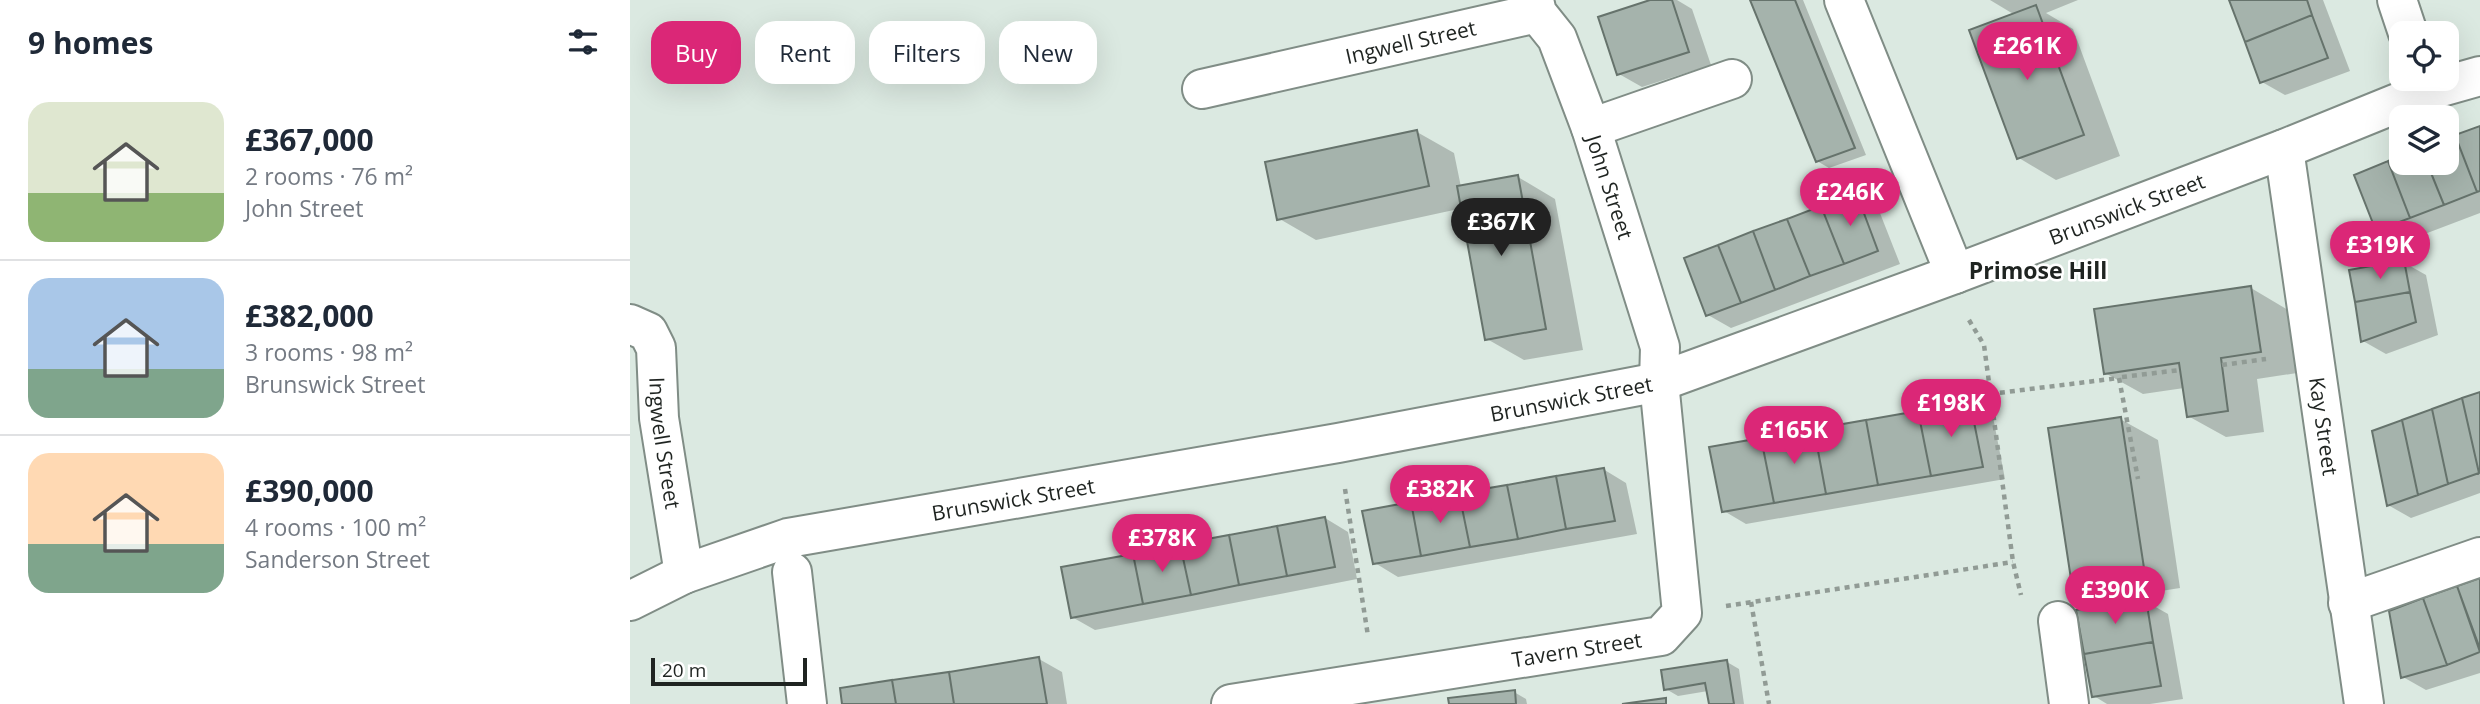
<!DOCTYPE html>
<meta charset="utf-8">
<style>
:root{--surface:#fff;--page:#f2f2f3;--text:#1f2937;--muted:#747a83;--line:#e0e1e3;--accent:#db2777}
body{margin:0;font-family:"Open Sans",sans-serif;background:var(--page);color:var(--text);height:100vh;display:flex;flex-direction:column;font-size:26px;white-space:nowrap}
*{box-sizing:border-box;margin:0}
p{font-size:23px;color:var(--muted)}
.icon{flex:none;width:38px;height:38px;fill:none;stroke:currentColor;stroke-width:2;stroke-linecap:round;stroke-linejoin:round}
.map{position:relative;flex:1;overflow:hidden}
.details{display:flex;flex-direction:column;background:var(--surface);width:630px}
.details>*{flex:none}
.hud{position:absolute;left:21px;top:21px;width:665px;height:63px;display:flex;gap:14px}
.fabs{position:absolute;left:1759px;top:21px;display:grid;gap:14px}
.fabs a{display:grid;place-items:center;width:70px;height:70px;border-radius:14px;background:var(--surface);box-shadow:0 7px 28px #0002;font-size:35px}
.scale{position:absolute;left:21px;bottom:18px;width:156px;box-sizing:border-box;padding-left:7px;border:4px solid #1f2421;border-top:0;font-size:19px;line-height:24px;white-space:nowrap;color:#1f2421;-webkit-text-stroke:5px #fff;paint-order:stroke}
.price{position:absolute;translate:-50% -60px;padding:0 16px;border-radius:24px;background:var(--accent);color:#fff;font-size:23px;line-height:46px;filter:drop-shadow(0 2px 4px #0008)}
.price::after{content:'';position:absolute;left:50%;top:42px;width:21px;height:16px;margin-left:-10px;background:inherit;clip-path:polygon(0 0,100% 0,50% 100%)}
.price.active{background:#222;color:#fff}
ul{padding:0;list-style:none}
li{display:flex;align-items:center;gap:21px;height:175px;padding:0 28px}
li+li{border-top:2px solid var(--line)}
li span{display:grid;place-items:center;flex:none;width:196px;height:140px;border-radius:21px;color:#555}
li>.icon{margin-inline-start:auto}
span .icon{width:84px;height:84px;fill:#fffc;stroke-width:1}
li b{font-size:30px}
h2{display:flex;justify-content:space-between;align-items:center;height:84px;padding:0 28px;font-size:30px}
.chip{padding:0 24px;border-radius:21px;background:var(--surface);box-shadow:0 7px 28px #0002;font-size:24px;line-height:63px}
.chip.active{background:var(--accent);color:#fff}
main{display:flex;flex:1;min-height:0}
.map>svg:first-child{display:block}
.shadow{fill:#0003}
.building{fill:#a5b3ac;stroke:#66736c;stroke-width:2}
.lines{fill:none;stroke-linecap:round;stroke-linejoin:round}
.pedestrian-casing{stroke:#808d86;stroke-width:42}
.minor-casing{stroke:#808d86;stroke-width:42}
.tertiary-casing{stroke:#808d86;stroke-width:42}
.path{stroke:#919b95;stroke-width:4.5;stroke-dasharray:5 5;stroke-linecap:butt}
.pedestrian{stroke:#fff;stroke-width:38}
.minor{stroke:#fff;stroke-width:38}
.tertiary{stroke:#fff;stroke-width:38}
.labels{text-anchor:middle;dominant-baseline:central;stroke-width:5;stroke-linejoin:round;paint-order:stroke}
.street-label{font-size:21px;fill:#1f2421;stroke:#fff}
.neighbourhood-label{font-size:23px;font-weight:bold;fill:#1f2421;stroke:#fff}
</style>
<main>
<section class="details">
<h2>9 homes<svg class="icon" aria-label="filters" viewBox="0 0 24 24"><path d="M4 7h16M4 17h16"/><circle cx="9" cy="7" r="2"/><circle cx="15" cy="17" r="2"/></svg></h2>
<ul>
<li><span style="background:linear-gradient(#dfe7d0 65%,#8fb573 0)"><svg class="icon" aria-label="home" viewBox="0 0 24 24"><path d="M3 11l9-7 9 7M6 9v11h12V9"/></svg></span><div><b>£367,000</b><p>2 rooms · 76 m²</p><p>John Street</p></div></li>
<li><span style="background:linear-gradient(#a9c7e8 65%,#7fa58c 0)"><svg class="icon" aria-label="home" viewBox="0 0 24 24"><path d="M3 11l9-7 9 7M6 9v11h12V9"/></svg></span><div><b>£382,000</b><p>3 rooms · 98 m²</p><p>Brunswick Street</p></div></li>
<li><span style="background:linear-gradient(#ffd9b3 65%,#7fa58c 0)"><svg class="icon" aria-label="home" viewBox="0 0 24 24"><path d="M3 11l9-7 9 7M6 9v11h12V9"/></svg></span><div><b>£390,000</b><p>4 rooms · 100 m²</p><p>Sanderson Street</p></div></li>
</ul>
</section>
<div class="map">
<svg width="1850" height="704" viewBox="0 0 1850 704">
<rect width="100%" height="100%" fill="#dbe9e1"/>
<!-- shadow -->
<path class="shadow" d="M1025,0h22l15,9 19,56 -69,22 -23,-13z
M1122,0h51l63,155 -37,13 -12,-7z
M1360,0h88l-32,13 27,16 47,127 -64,24 -37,-22 -4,-143z
M1605,0h88l27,71 -65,24 -23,-13z
M1850,129v84l-79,30 -23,-13 23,-71v4h45z
M787,132l37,21 7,34 57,-10 37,22 28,151 -59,10 -37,-21 -24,-131 -147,32 -38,-22z
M1225,194l23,14 22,56 -169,64 -23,-13z
M1773,262l23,13 12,60 -52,19 -23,-13z
M1621,288l37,22 9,63 -40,6 7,53 -38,5 -38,-21 -4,-28 -41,6 -38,-21z
M1850,394v99l-69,25 -23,-13z
M1340,404l23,13 12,62 -259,45 -22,-13z
M1490,419l38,21 22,148 -70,11 -37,-21z
M973,469l23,14 11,51 -239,43 -23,-14z
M695,518l23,14 9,47 -262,51 -23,-13z
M1850,580v93l-54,17 -23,-13 -12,-65z
M1515,601l23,13 15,85 -33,5h-43l-13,-8z
M409,659l23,13 5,32h-223z
M1097,662l12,7 5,35h-33l-3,-13 -30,5 -12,-7z
M884,692l12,7 1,5h-76z"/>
<!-- building -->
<path class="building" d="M1020,0h22l17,52 -72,23 -19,-58z
M1120,0h45l60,148 -39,14z
M1599,0h78l5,15 -67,27z
M1406,5l48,130 -67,24 -48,-129z
M1682,15l16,43 -68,25 -15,-41z
M1850,126v65l-3,1 -22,-57z
M787,130l12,56 -152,34 -12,-58z
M1825,135l22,57 -33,13 -17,-42h19v-24z
M1771,156v7h26l17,42 -34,13 -22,-57z
M1758,161l22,57 -34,13 -22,-56z
M888,175l28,154 -61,11 -28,-154z
M1226,192l22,59 -34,13 -23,-58z
M1191,206l23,58 -34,12 -23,-57z
M1157,219l23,57 -35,14 -22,-59z
M1123,231l22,59 -34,13 -23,-58z
M1088,245l23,58 -35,13 -22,-58z
M1774,260l6,32 -55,10 -6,-32z
M1621,286l10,66 -40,6 7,53 -41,6 -8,-54 -75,11 -10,-65z
M1780,292l6,30 -55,20 -6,-40z
M1850,392v80l-1,1 -17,-75z
M1832,398l17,75 -31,11 -16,-75z
M1340,402l13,65 -52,9 -13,-65z
M1802,409l16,75 -30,11 -16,-75z
M1288,411l13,65 -53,9 -12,-65z
M1491,417l23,151 -73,11 -23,-151z
M1236,420l12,65 -52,9 -12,-65z
M1772,420l16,75 -31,11 -15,-75z
M1184,429l12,65 -52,9 -13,-65z
M1131,438l13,65 -52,9 -13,-65z
M974,468l11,53 -49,8 -10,-53z
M926,476l10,53 -48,10 -11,-54z
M877,485l11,54 -48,8 -11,-54z
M829,493l11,54 -49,9 -10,-54z
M781,502l10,54 -48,8 -11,-53z
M695,517l10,50 -48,9 -10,-50z
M647,526l10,50 -48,9 -10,-50z
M599,535l10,50 -48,10 -11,-51z
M550,544l11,51 -48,9 -10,-50z
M503,554l10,50 -72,14 -10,-51z
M1850,578v71l-23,-63z
M1827,586l23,66 -33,13 -24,-67z
M1793,598l24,67 -46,13 -12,-67z
M1516,599l7,43 -69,12 -8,-44z
M1523,642l8,44 -69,11 -8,-43z
M409,657l8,47h-93l-5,-32z
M1097,660l7,44h-25l-4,-21 -41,7 -3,-20z
M319,672l5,32h-58l-4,-24z
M262,680l4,24h-54l-2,-16z
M885,690l1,14h-67l-1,-6z
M1036,698v6h-44z"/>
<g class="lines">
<defs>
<path id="pedestrian" d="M162,572l15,132"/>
<g id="minor">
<path d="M1214,0l111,274"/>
<path d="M1767,0l11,33"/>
<path id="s1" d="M572,89l335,-76"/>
<path d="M961,128l141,-49"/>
<path id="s2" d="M1654,149l80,555"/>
<path id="s3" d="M0,324l18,8 8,16 3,70 25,156"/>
<path d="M1718,603l132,-46"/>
<path d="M1428,621l11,83"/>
<path id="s4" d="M601,704l430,-68 21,-23 -23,-231 1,-35 -69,-219 -34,-90 -20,-25 -3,-13"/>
</g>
<g id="tertiary">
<path id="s5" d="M0,601l54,-27 104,-36 550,-95 321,-61 296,-108 329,-125 143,-58 53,-15"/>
</g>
</defs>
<!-- pedestrian casing -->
<use href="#pedestrian" class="pedestrian-casing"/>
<!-- minor casing -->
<use href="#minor" class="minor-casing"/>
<!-- tertiary casing -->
<use href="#tertiary" class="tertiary-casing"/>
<!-- path -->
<path class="path" d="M1339,320l15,25 29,217 8,33
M1592,365l44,-6
M1492,377l58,-7
M1360,394l129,-16 19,101
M715,489l23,147
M1121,602l18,102
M1096,606l287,-44"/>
<!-- pedestrian -->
<use href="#pedestrian" class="pedestrian"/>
<!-- minor -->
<use href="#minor" class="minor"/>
<!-- tertiary -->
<use href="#tertiary" class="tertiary"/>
</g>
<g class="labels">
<!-- street labels -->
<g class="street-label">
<text stroke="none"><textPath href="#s1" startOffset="214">Ingwell Street</textPath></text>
<text transform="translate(980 187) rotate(72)">John Street</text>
<text stroke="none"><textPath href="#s5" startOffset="1554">Brunswick Street</textPath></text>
<text stroke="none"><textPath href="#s5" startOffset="966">Brunswick Street</textPath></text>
<text stroke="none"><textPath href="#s2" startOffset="280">Kay Street</textPath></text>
<text stroke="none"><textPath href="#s3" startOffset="133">Ingwell Street</textPath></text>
<text stroke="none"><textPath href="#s5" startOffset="399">Brunswick Street</textPath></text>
<text stroke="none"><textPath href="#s4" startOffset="350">Tavern Street</textPath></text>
</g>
<!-- neighbourhood labels -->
<g class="neighbourhood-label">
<text x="1408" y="270">Primose Hill</text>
</g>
</g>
</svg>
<div class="fabs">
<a><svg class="icon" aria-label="locate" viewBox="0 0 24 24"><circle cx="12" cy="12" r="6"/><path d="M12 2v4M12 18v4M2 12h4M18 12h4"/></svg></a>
<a><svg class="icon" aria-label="layers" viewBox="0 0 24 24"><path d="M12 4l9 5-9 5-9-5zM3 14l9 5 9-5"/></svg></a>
</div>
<div class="scale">20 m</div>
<b class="price" style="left:1397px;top:82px">£261K</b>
<b class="price" style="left:1220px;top:228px">£246K</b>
<b class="price active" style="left:871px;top:258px">£367K</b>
<b class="price" style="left:1750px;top:281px">£319K</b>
<b class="price" style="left:1321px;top:439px">£198K</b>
<b class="price" style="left:1164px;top:466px">£165K</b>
<b class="price" style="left:810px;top:525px">£382K</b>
<b class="price" style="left:532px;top:574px">£378K</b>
<b class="price" style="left:1485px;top:626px">£390K</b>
<div class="hud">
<a class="chip active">Buy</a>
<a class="chip">Rent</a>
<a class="chip">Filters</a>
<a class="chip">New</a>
</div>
</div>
</main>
